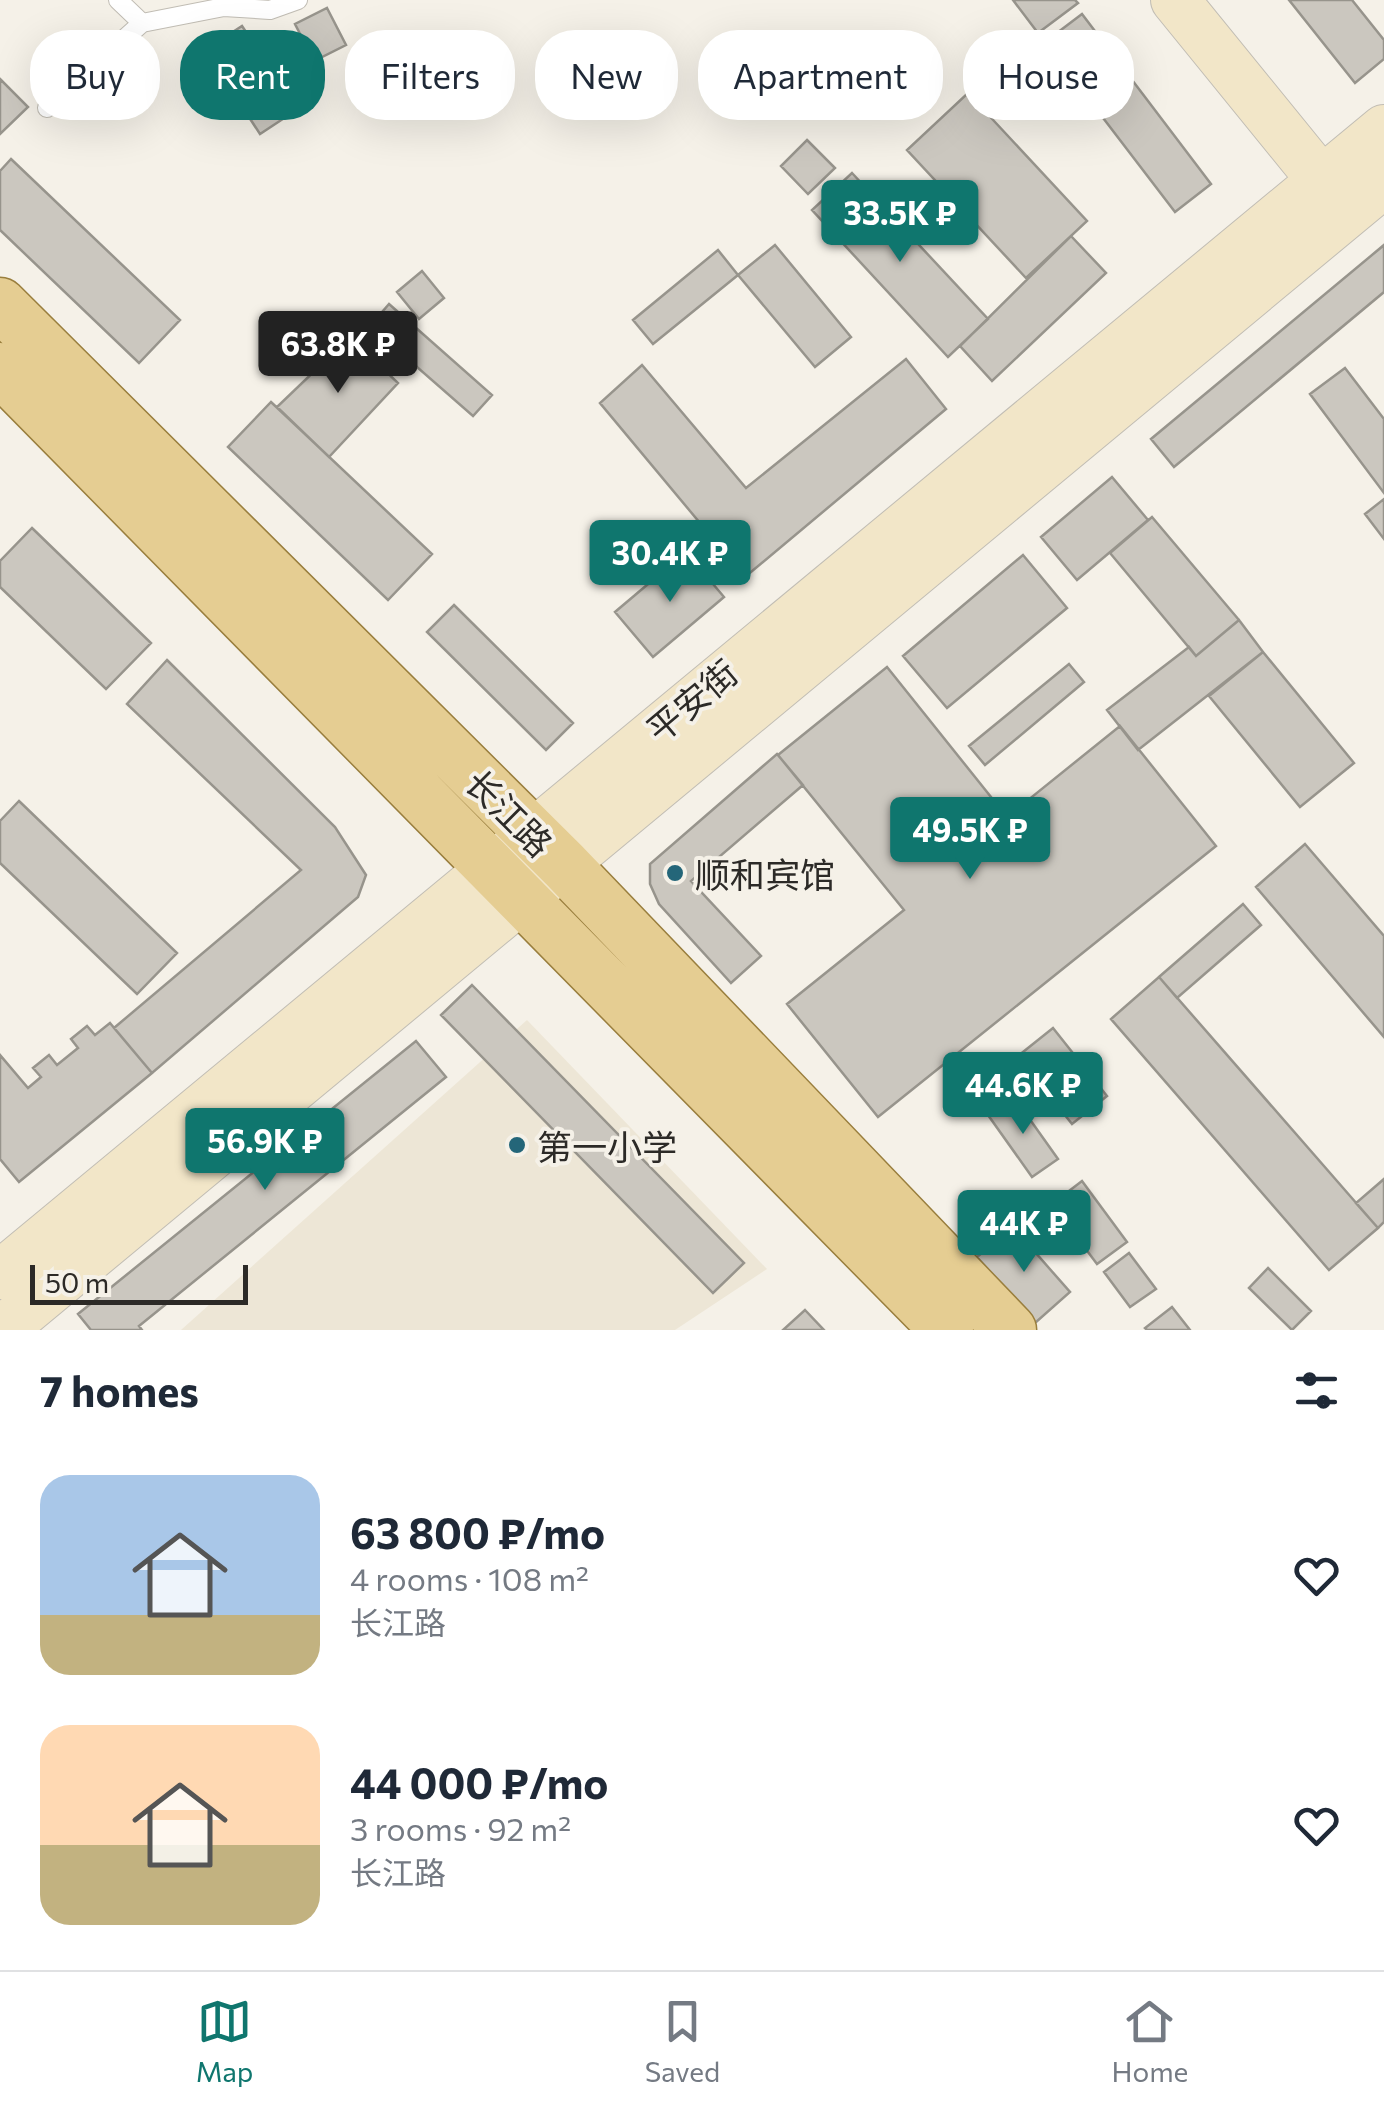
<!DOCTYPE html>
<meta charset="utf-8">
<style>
:root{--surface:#fff;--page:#f6f6f7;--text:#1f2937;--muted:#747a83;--line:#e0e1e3;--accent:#0f766e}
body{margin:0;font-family:Commissioner,"Noto Sans SC",sans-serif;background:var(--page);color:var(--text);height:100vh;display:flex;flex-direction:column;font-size:38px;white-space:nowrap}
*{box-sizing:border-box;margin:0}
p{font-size:32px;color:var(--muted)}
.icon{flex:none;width:55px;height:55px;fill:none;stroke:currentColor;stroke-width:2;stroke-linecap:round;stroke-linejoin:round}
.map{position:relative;height:1330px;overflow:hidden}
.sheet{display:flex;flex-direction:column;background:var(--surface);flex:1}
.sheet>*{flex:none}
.top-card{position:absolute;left:30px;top:30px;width:1325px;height:90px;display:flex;gap:20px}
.scale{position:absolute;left:30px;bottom:25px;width:218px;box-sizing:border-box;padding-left:10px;border:5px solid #2c2a27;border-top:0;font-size:28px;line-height:35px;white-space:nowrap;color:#2c2a27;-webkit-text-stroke:8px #f5f1e8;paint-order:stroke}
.price{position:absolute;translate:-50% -85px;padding:0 22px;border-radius:10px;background:var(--accent);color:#fff;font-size:32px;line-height:65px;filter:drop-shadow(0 2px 5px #0008)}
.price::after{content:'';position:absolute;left:50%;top:60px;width:30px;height:22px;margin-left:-15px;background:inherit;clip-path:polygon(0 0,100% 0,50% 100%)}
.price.active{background:#222;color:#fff}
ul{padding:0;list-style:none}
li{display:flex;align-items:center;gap:30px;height:250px;padding:0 40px}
li span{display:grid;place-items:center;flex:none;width:280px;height:200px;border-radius:30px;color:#555}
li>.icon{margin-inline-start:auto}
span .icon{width:120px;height:120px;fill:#fffc;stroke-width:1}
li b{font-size:42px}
h2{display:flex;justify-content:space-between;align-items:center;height:120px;padding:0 40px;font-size:42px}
.tag{padding:0 35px;border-radius:40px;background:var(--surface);box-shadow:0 10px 40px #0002;font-size:35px;line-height:90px}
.tag.active{background:var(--accent);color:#fff}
.tab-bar{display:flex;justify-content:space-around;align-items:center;height:140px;border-top:2px solid var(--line);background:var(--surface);font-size:28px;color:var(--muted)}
.tab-bar a{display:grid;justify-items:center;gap:5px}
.tab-bar .active{color:var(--accent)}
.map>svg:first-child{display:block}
.built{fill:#ede6d6}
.building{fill:#cbc7bf;stroke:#97948c;stroke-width:2.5}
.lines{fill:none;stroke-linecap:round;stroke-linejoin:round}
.lane-casing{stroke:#c1bdb4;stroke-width:20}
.secondary-casing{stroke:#c1bdb4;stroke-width:50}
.primary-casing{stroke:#997e3d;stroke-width:55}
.lane{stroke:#fff;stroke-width:18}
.secondary{stroke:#f2e6c8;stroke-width:48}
.primary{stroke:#e5cd92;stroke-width:52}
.poi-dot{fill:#246679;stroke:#f5f1e8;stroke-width:4}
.labels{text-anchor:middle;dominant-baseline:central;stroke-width:8;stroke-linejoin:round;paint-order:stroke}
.street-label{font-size:35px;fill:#2c2a27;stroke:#f5f1e8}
.poi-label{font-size:35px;fill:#2c2a27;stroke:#f5f1e8;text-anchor:start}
</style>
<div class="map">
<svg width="1384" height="1330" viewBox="0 0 1384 1330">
<rect width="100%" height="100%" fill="#f5f1e8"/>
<!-- built -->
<path class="built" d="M527,1020l240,249 -92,61h-494z"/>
<!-- building -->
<path class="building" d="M1013,0h62l3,3 -40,30z
M1289,0h63l32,40v19l-29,24z
M327,8l19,37 -32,16 -19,-37z
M1082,14l129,170 -36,28 -130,-170z
M242,26l56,83 -38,25 -55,-84z
M0,79l28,28 -28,27z
M968,93l119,128 -61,57 -119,-128z
M807,140l28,28 -27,26 -27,-28z
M11,159l169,161 -41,43 -139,-133v-59z
M852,173l136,146 -40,38 -136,-147z
M1071,236l35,37 -114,108 -32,-35z
M775,245l76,92 -36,30 -77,-92z
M1384,245v47l-210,175 -23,-28z
M718,250l20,25 -85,69 -20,-24z
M422,271l22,27 -25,21 -22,-27z
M389,304l103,91 -19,21 -103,-90z
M350,337l48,46 -69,74 -52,-50z
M906,359l40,50 -201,168 -145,-174 42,-38 104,123z
M1345,368l39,51v74l-74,-99z
M271,402l161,152 -44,46 -160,-153z
M1112,477l36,43 -71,60 -36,-43z
M1384,499v40l-19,-25z
M1152,517l87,103 -43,36 -86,-103z
M32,528l119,115 -45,46 -106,-102v-26z
M686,552l38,45 -71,60 -38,-45z
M1023,555l44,53 -120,100 -44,-52z
M454,605l119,118 -27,27 -119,-118z
M1239,620l24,32 -125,98 -31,-40 82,-63 7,9z
M1263,652l91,111 -54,44 -91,-111z
M167,660l168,167 31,48 -8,22 -206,176 -38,-45 187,-158 -174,-166z
M1069,664l15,18 -99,83 -16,-19z
M887,667l120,150 113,-91 96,120 -338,271 -91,-113 117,-94 -126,-155z
M777,754l26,31 -112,96 70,75 -30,27 -72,-79 -9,-20v-20z
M19,801l158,152 -40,41 -137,-131v-42z
M1305,844l79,92v101l-128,-150z
M1243,904l18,21 -84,73 -18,-21z
M1159,977l219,251 -49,42 -218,-251z
M472,985l272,278 -31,30 -272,-278z
M110,1023l42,50 -133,109 -19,-23v-104l28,33 13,-11 -8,-9 16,-13 8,10 21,-17 -7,-9 16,-13 8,9z
M1053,1028l54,68 -35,28 -54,-68z
M416,1041l30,36 -307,249 3,4h-51l-13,-16z
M1014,1097l44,62 -26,18 -44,-62z
M1384,1179v43l-6,6 -22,-25z
M1082,1181l45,61 -30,22 -45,-60z
M1013,1227l57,65 -35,31 -58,-66z
M1129,1253l27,36 -26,18 -26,-35z
M1268,1268l43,43 -19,19 -43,-42z
M1172,1307l18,23h-43l-2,-2z
M805,1310l19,20h-41z"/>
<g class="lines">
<defs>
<path id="lane" d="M118,0l24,23 82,-16 46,3 28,-10
M47,108l95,-85"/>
<path id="secondary" d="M1175,0l165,203
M0,1275l1384,-1146
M2,1330l1382,-1147"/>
<path id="primary" d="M0,304l564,561 446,465
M0,369l947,961"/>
</defs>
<!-- lane casing -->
<use href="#lane" class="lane-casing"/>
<!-- secondary casing -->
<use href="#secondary" class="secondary-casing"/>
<!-- primary casing -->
<use href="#primary" class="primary-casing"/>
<!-- lane -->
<use href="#lane" class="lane"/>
<!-- secondary -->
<use href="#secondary" class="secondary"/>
<!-- primary -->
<use href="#primary" class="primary"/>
</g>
<!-- markers -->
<g class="poi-dot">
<circle cx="675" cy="873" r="10"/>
<circle cx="517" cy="1145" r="10"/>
</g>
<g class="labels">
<!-- street labels -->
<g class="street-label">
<text transform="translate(691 700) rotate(-40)">平安街</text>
<text transform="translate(510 812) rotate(45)">长江路</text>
</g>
<!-- poi labels -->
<g class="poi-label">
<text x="695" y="873">顺和宾馆</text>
<text x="537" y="1145">第一小学</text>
</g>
</g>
</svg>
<div class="scale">50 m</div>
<b class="price" style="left:900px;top:265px">33.5K ₽</b>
<b class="price active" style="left:338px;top:396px">63.8K ₽</b>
<b class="price" style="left:670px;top:605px">30.4K ₽</b>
<b class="price" style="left:970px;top:882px">49.5K ₽</b>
<b class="price" style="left:1023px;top:1137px">44.6K ₽</b>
<b class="price" style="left:265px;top:1193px">56.9K ₽</b>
<b class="price" style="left:1024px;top:1275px">44K ₽</b>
<div class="top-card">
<a class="tag">Buy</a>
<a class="tag active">Rent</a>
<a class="tag">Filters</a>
<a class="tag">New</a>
<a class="tag">Apartment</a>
<a class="tag">House</a>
</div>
</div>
<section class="sheet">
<h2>7 homes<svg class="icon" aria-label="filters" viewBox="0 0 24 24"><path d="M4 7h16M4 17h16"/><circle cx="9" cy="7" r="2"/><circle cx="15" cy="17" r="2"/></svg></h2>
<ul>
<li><span style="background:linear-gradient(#a9c7e8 70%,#c2b280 0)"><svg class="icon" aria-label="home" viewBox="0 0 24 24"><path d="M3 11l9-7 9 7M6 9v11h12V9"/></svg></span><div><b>63 800 ₽/mo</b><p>4 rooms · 108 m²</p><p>长江路</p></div><svg class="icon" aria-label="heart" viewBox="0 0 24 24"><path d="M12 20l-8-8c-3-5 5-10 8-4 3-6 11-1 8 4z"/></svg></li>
<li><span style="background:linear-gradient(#ffd9b3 60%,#c2b280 0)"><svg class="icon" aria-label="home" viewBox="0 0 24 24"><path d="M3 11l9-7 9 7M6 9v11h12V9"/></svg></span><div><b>44 000 ₽/mo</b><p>3 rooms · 92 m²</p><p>长江路</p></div><svg class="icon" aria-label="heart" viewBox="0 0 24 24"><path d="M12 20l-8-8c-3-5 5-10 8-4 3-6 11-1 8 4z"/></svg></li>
</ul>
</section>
<nav class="tab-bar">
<a class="active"><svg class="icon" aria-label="map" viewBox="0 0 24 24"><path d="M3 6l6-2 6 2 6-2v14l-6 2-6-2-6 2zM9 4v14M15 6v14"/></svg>Map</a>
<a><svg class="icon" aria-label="saved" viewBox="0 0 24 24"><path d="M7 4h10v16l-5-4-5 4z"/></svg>Saved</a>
<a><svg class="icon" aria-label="home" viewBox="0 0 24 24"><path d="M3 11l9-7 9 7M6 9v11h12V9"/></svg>Home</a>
</nav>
